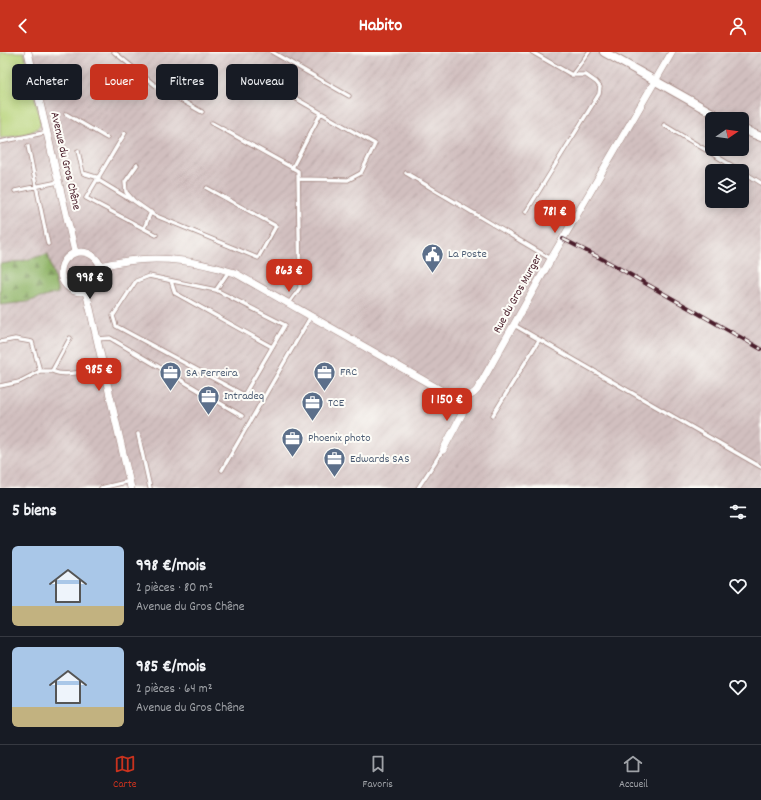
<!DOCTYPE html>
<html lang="fr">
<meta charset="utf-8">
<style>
:root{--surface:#171b24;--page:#20242c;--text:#f1f3f6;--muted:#9ea1a6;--line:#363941;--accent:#c8321e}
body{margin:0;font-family:Dekko,sans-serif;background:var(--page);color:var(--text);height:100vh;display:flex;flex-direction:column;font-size:15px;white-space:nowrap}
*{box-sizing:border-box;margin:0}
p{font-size:13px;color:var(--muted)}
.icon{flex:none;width:22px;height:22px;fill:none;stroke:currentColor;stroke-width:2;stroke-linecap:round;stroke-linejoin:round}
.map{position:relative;height:436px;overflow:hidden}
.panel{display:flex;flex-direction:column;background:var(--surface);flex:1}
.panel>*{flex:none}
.hud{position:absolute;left:12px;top:12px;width:400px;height:36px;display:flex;gap:8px}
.needle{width:26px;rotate:77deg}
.fabs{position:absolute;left:705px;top:60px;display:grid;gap:8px}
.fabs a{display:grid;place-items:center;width:44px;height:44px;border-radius:6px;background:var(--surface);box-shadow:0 2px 10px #0003;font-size:20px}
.price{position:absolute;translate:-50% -34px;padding:0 9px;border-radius:8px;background:var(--accent);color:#fff;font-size:13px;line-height:26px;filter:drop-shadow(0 1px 2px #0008)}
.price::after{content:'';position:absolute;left:50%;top:24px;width:12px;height:9px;margin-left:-6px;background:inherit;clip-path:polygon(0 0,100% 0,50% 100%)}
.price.current{background:#222;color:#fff}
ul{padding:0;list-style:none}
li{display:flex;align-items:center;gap:12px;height:100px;padding:0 12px}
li+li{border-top:1px solid var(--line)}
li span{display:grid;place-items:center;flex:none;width:112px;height:80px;border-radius:6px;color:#555}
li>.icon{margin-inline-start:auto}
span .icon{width:48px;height:48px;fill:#fffc;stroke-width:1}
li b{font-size:17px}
h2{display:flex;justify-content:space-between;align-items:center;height:48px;padding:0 12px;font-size:17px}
.pill{padding:0 14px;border-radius:6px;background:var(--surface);box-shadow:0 2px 10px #0003;font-size:14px;line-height:36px}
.pill.current{background:var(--accent);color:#fff}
header{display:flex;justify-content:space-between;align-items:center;height:52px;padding:0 12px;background:var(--accent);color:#fff;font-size:18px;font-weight:800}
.dock{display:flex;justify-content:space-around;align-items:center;height:56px;border-top:1px solid var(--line);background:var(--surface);font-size:11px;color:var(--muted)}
.dock a{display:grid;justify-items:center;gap:2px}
.dock .current{color:var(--accent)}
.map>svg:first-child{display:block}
.industrial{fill:url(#industrial-furrows);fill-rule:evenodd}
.grass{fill:#b7d379;stroke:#807952}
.forest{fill:url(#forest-firs);stroke:#6e6a4a}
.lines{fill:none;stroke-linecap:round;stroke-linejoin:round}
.service-casing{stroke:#a0827c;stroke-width:5}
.minor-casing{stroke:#a0827c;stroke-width:8}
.tertiary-casing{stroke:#a0827c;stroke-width:10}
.service{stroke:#fff;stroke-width:3.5}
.minor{stroke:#fff;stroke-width:7}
.tertiary{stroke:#fff;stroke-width:8}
.rail-casing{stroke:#4a1f2b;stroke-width:4}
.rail{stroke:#fdfcf7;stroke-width:2.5;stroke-dasharray:8;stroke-linecap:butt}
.labels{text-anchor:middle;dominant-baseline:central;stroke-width:4;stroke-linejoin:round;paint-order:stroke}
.street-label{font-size:12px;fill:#4a1f2b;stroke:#fdfcf7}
.service-label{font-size:12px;fill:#4e5e75;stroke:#fdfcf7;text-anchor:start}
</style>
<header><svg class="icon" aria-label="back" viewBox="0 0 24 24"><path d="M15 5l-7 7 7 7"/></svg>Habito<svg class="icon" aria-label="person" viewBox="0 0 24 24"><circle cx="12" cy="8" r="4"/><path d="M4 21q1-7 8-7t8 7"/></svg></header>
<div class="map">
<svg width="761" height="436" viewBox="0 0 761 436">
<defs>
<pattern id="industrial-furrows" width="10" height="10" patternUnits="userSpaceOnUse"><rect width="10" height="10" fill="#d1bfbf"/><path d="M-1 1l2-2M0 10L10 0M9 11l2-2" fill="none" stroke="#b5a4a4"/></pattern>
<pattern id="forest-firs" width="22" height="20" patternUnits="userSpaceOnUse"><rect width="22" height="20" fill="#91b569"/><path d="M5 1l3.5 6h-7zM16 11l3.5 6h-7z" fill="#789357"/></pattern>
</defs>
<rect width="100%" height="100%" fill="#fdfcf7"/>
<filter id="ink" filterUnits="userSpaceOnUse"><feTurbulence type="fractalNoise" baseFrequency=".025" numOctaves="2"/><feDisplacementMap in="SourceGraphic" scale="8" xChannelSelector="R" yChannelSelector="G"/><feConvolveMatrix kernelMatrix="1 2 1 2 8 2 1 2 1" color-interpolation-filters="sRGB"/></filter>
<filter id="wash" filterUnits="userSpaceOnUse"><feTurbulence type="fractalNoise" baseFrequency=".012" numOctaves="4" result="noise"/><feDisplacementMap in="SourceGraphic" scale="16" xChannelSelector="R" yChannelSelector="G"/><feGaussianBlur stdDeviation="0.9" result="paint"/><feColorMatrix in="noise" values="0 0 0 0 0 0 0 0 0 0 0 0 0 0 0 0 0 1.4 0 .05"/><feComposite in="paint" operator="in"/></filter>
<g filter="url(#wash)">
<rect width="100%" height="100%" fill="#f6e4cd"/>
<!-- industrial -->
<path class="industrial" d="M0,0h761v436h-761zM712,67h30v30h-30zM712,119h30v30h-30z"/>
<!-- grass -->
<path class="grass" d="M0,0h24l17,71c-4,12 -29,13 -41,15z"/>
<!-- forest -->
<path class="forest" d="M48,202l10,39 -32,9 -26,3v-41l22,-3z"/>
</g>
<g filter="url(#ink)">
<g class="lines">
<defs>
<path id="service" d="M114,0l42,34 46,26
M272,0l77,44
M241,15l80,46 -29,55
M572,23l17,-23
M66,62l41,24
M212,71l86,48 2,117 -11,15
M664,73l77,46
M125,81l-39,65 70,37
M0,90l48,-10
M28,94l20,98
M78,99l5,22 16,5
M137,113l-12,17 1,10 8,9 20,14 104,43 18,-32 -69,-38
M742,119l19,12
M406,121l145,86
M298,127l50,1 13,-7 14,-29 -54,-31
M98,128l33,20
M15,139l43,-9
M526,160l73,-118 1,-7 -4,-5 -10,-7h-14l-40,-23
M144,176l7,-16
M171,229l4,12 97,54
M216,238l-67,-14 -13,5 -23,35 3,10 128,69 41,-70 -69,-35 13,-19
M514,273l247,142
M70,286l-18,33c15,7 35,-1 51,-5
M97,287l13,-1 132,78
M0,290l15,-3 17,3 8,29
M0,334l19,-4 21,-11h12
M493,363l46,-75
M138,382l12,54
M222,418l89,-154
M101,436l29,-7
M418,436l25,-38"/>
<path id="minor" d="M28,0l47,200
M61 220a20 20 0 1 1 40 0a20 20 0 1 1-40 0Z
M101,214c48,-12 87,-8 134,7l209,119c12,6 24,9 33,-2l74,-131 121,-207
M86,239l45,197
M443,398l19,-36 2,-4 1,-12"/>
<path id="tertiary" d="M604,0l119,67
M742,77l19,8"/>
</defs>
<!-- service casing -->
<use href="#service" class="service-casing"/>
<!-- minor casing -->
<use href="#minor" class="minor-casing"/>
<!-- tertiary casing -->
<use href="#tertiary" class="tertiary-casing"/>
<!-- service -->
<use href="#service" class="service"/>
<!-- minor -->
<use href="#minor" class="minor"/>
<!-- tertiary -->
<use href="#tertiary" class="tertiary"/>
<defs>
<path id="rail" d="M563,187l45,23 153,87"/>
</defs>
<!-- rail casing -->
<use href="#rail" class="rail-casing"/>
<!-- rail -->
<use href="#rail" class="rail"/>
</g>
</g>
<!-- icons -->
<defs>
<symbol id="civic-pin" viewBox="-11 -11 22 30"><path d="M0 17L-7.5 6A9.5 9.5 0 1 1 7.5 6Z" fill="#5c6f8a" stroke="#fdfcf7"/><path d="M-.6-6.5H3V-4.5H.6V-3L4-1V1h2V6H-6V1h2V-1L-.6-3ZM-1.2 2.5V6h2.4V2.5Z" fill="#fff"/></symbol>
<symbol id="office-pin" viewBox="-11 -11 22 30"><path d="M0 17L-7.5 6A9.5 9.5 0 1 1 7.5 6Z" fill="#5c6f8a" stroke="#fdfcf7"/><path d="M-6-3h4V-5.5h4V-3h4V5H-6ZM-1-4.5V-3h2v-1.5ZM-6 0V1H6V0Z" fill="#fff"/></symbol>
</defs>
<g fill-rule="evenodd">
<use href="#civic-pin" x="420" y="190" width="25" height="34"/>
<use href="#office-pin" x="312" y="308" width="25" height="34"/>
<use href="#office-pin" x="158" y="308" width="25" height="34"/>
<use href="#office-pin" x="196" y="332" width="25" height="34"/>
<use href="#office-pin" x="300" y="338" width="25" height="34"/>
<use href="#office-pin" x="280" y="374" width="25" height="34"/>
<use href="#office-pin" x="322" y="394" width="25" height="34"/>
</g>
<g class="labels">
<!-- street labels -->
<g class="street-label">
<text transform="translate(65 109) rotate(77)">Avenue du Gros Chêne</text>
<text transform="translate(518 242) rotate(-61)">Rue du Gros Murger</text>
</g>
<!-- service labels -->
<g class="service-label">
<text x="448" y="202">La Poste</text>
<text x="340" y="320">FRC</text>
<text x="186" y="321">SA Ferreira</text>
<text x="224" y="344">Intradeq</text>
<text x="328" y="351">TCE</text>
<text x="308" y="386">Phoenix photo</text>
<text x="350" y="407">Edwards SAS</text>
</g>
</g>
</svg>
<div class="fabs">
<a><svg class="needle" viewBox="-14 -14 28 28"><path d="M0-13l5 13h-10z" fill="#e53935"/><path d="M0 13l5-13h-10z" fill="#9ea1a6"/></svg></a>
<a><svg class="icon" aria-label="layers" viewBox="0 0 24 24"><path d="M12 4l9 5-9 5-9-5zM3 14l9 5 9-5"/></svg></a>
</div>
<b class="price" style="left:555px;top:182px">781 €</b>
<b class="price" style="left:289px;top:241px">863 €</b>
<b class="price current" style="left:90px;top:248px">998 €</b>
<b class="price" style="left:99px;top:340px">985 €</b>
<b class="price" style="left:447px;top:370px">1 150 €</b>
<div class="hud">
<a class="pill">Acheter</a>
<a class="pill current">Louer</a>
<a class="pill">Filtres</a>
<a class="pill">Nouveau</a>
</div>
</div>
<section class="panel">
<h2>5 biens<svg class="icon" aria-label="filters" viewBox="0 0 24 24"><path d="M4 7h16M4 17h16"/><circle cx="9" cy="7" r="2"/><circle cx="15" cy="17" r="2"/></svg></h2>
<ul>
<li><span style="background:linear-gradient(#a9c7e8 75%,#c2b280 0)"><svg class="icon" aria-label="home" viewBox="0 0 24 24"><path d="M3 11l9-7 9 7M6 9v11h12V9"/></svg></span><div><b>998 €/mois</b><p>2 pièces · 80 m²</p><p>Avenue du Gros Chêne</p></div><svg class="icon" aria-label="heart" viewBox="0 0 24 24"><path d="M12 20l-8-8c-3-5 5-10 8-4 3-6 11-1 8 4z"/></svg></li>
<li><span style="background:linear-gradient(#a9c7e8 75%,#c2b280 0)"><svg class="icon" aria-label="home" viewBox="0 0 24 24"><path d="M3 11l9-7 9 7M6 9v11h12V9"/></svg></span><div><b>985 €/mois</b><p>2 pièces · 64 m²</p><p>Avenue du Gros Chêne</p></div><svg class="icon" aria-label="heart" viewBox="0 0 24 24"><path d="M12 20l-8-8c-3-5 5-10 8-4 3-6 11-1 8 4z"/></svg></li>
</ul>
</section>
<nav class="dock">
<a class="current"><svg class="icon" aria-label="map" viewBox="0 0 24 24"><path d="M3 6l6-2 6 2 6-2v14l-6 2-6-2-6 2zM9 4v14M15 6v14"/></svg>Carte</a>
<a><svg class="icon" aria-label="saved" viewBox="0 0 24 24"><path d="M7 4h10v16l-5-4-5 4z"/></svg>Favoris</a>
<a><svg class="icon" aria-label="home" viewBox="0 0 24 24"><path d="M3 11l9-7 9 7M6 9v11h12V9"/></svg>Accueil</a>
</nav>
